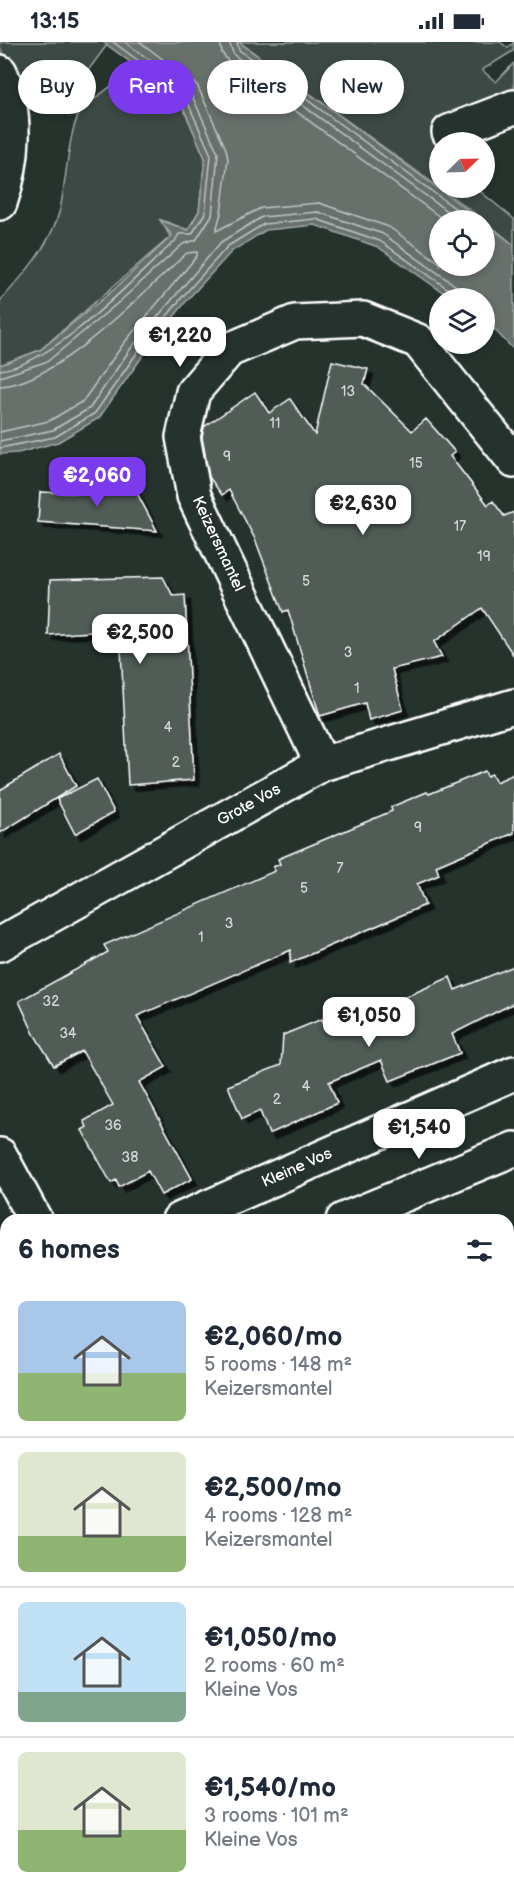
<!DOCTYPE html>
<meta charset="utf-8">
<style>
:root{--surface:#fff;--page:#f6f6f7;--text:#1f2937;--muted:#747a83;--line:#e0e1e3;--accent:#7c3aed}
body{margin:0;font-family:"Balsamiq Sans",sans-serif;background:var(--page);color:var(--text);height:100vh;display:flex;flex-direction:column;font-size:22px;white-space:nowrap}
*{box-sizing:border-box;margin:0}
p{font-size:20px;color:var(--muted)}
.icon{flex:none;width:33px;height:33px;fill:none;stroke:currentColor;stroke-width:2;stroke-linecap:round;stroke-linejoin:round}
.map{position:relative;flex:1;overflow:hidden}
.details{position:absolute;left:0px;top:1172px;width:514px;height:686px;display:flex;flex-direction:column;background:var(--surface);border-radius:18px 18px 0 0;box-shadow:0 3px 9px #0003}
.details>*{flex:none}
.hud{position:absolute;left:18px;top:18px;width:478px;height:54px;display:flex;gap:12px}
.needle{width:39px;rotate:67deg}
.controls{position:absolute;left:429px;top:90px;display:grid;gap:12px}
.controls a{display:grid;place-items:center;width:66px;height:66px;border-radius:50%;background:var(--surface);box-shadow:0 3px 9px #0003;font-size:30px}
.price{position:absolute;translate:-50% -51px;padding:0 14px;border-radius:12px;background:#fff;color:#222;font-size:20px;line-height:39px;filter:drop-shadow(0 2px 3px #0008)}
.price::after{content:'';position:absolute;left:50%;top:36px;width:18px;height:14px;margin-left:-9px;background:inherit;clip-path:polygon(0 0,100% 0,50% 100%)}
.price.active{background:var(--accent);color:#fff}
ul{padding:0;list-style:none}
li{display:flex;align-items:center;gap:18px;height:150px;padding:0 18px}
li+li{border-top:2px solid var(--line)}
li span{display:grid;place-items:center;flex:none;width:168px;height:120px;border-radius:9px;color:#555}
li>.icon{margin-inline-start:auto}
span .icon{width:72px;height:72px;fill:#fffc;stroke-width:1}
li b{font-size:26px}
h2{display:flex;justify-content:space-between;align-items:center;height:72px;padding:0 18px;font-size:26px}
.pill{padding:0 21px;border-radius:27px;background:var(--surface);box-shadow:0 3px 9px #0003;font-size:21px;line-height:54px}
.pill.active{background:var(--accent);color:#fff}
.status{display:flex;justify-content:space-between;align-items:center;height:42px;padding:0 30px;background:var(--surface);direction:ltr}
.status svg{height:16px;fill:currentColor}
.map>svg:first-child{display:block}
.green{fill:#3e4944;stroke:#9ea4a2;stroke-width:1.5}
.water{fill:#67706c;stroke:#a4a9a7;stroke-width:1.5}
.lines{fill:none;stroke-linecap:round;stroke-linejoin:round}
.shore{stroke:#c2c6c4;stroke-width:1.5}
.building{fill:#515c57;stroke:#fff;stroke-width:1.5;filter:url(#shadow)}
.street-casing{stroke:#fff;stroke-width:38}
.secondary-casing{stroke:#fff;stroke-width:38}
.street{stroke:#26332d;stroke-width:33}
.secondary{stroke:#26332d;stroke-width:33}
.labels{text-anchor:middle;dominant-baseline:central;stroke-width:4.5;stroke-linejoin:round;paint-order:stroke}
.number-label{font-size:14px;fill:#d4d6d5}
.street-label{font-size:16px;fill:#fff;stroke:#26332d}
</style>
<div class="status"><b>13:15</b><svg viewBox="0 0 49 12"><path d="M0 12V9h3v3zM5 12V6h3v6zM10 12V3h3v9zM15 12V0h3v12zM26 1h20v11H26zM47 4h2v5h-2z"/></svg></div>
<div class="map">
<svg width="514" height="1856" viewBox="0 0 514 1856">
<defs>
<filter id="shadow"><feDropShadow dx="5.5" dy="5.5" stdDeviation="0" flood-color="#0009"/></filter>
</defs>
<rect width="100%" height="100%" fill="#26332d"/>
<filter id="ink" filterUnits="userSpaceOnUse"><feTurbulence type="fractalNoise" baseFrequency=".0167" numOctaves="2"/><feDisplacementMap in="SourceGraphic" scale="12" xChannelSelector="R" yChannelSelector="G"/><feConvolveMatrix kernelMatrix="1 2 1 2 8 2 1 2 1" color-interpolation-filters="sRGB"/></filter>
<g filter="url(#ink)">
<!-- green -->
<path class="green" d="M0,0h103l4,3 -43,58 -48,-25 -16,-31z
M239,0h261l8,6 6,-6 -1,9 -31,19 14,12 18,-19v31l-74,48v46h36l38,31v26l-30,-25z
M136,25l43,31 26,60 -6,53 -11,19 -27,-10 9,17 -130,113 -40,15v-64c23,-25 52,-58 60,-92 6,-24 8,-76 19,-95 7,-11 45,-37 57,-47z"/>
<!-- water -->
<path class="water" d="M103,0h136l242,178h-41v46h44l1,-43 29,22v105l-29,-30 -1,-22h-33l-73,-51 -63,-22 -49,5 -34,21 -44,48 -46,58 -43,61 -41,24 -40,11 -18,1v-89l40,-15 71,-58 61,-56 -12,-16 28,10 11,-19 6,-53 -26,-60z"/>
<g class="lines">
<!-- shore -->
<path class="shore" d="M140,0l57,43 29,64 2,10 -7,54 -5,18 45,-23 58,-5 70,24 51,36
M220,0l2,11 7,9 215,158
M229,0l5,13 225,165
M237,0l2,8 232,170
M0,328c55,-6 134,-92 175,-129l4,-7h13l13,-21 6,-58 -27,-61 -71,-52
M0,335l48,-16 71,-59 64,-58 13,-4 16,-25 6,-62 -29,-64 -64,-47
M0,344c57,-2 144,-95 187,-133l10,-1v4l-73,87 -41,58 -34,20 -49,11
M0,399l53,-11 37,-22 41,-60 90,-106 41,-25 56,-5 65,22 73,52 5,12
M0,406l55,-11 40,-24 42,-60 47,-58 44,-49 36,-22 52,-5 64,22 71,50 3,7"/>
</g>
<!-- building -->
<path class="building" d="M332,319l36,8 -4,15 48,47 14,-12 29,33 -5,4 38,49 5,-4 11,15 10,-4v144l-32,-48 -48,34 8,15 -50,12 11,41 -34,10 -4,-17 -45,13 -32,-106 -5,2 -28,-73 -26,-49 -7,5 -13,-18 -7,-40 2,-10 51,-35 14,21 21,-14 25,36z
M128,434l29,55 -119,-9 2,-30 55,2z
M163,535l10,19 12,-1 9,185 -66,5 -8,-155 -72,5 2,-55z
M59,712l17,32 -76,47v-43z
M485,729l2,5 5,-2 4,8 18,-8v59l-78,33 3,9 -22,9 8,21 -135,58 1,-13 -154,66 29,51 -27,15 53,97 -31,16 -13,-24 -29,16 -3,-7 -5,3 -29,-53 5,-3 -3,-6 29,-16 -31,-54 -28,15 -20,-32 -15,-33 89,-49 -4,-7 171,-74 -2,-4 7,-3 -2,-5 114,-48 -1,-4 36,-15 2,2z
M97,737l17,33 -39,22 -18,-35z
M514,924v37l-62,31 8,19 -70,28 -9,-21 -52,22 8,21 -68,31 -9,-23 -18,8 -14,-33 53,-21 2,-30 39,-16 5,13 123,-55 5,13z"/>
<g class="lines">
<defs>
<path id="street" d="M0,30c18,41 14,90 0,131
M449,90l65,-25
M322,722l-128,-268 -11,-59 10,-45 36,-42 66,-28 68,-3 55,22 96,120
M0,902l322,-180 192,-58
M179,1178l335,-147
M343,1178l171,-71
M0,1281l6,-2"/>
<path id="secondary" d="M0,1113l35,65
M152,1856l1,-5"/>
</defs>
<!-- street casing -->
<use href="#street" class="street-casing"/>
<!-- secondary casing -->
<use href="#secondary" class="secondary-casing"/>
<!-- street -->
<use href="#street" class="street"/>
<!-- secondary -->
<use href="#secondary" class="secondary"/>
</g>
</g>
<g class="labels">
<!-- number labels -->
<g class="number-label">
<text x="348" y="349">13</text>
<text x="275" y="381">11</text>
<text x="227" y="414">9</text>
<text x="416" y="421">15</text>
<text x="460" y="484">17</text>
<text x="484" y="514">19</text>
<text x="306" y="539">5</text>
<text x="348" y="610">3</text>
<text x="357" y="646">1</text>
<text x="168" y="685">4</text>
<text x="176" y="720">2</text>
<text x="418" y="785">9</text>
<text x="340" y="826">7</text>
<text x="304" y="846">5</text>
<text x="229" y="881">3</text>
<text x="201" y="895">1</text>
<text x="51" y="959">32</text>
<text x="68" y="991">34</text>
<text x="306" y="1044">4</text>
<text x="277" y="1057">2</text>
<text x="113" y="1083">36</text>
<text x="130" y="1115">38</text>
</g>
<!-- street labels -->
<g class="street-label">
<text transform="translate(218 502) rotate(65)">Keizersmantel</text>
<text transform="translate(249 763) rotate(-29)">Grote Vos</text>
<text transform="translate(297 1126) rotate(-24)">Kleine Vos</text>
</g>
</g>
</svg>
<div class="controls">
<a><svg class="needle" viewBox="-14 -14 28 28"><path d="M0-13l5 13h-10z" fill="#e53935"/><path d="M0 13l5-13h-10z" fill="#747a83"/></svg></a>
<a><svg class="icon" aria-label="locate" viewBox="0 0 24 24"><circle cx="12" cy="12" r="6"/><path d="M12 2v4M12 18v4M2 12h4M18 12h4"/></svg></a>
<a><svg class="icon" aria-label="layers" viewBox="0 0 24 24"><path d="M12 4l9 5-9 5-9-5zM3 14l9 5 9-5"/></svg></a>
</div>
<b class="price" style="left:180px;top:326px">€1,220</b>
<b class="price active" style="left:97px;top:466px">€2,060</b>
<b class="price" style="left:363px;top:494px">€2,630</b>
<b class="price" style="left:140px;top:623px">€2,500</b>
<b class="price" style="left:369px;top:1006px">€1,050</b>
<b class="price" style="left:419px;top:1118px">€1,540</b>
<div class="hud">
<a class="pill">Buy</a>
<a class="pill active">Rent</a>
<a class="pill">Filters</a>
<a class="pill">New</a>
</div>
<section class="details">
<h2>6 homes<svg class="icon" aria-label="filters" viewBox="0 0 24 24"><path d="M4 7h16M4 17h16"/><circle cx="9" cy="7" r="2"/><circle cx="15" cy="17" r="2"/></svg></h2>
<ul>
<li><span style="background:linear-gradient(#a9c7e8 60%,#8fb573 0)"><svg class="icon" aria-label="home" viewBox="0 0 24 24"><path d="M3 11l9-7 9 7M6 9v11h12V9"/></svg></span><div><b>€2,060/mo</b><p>5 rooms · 148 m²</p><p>Keizersmantel</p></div></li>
<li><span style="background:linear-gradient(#dfe7d0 70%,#8fb573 0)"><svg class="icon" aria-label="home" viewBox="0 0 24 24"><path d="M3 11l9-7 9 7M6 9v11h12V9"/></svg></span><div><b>€2,500/mo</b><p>4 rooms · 128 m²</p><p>Keizersmantel</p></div></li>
<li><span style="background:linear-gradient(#bfe0f5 75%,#7fa58c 0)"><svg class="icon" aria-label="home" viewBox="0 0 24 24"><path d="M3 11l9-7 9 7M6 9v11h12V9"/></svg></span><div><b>€1,050/mo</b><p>2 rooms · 60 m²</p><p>Kleine Vos</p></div></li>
<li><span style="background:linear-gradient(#dfe7d0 65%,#8fb573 0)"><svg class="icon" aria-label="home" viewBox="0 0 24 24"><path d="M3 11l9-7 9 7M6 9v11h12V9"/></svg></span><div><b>€1,540/mo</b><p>3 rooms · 101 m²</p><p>Kleine Vos</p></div></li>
</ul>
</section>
</div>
